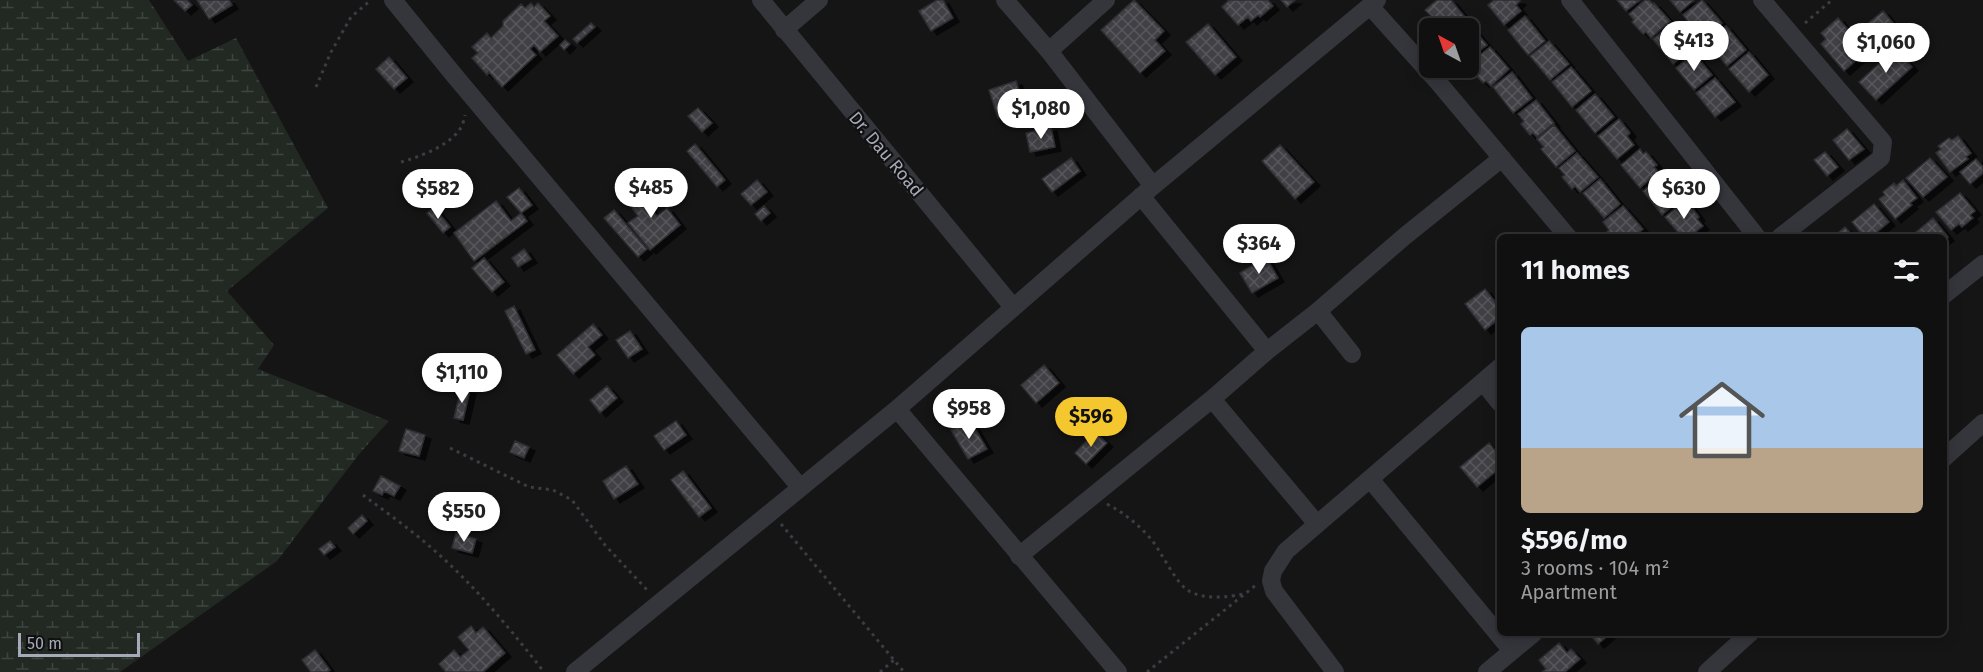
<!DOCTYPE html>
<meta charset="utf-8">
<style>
:root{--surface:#101010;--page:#1e1e1e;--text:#f1f3f6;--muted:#9c9d9f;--line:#303030;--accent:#f5c72e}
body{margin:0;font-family:"Fira Sans",sans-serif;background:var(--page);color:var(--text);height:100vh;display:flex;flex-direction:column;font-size:22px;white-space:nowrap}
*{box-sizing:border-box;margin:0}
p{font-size:20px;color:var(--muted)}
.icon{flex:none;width:33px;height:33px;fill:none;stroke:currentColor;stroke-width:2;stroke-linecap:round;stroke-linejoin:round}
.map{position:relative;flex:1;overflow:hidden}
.side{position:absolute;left:1497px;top:234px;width:450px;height:402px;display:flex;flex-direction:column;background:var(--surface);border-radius:9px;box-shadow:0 3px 15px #0003,0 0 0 2px var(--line)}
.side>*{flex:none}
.needle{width:39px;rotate:320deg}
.fabs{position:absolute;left:1419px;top:18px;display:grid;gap:12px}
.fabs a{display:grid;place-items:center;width:60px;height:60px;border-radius:9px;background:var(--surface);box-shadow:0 3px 15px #0003,0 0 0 2px var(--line);font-size:30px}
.scale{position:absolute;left:18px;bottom:15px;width:122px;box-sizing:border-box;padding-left:6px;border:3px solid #a6a9b7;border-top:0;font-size:16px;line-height:21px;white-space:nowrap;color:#a6a9b7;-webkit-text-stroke:4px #101011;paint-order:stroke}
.price{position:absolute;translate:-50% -51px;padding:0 14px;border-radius:21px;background:#fff;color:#222;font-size:20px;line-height:39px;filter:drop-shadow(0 2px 3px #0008)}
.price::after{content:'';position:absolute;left:50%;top:36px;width:18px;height:14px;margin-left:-9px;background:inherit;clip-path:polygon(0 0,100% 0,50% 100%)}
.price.selected{background:var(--accent);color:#111}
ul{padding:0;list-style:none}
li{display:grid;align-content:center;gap:12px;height:318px;padding:0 24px}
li+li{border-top:2px solid var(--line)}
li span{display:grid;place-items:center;height:186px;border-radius:9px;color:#555}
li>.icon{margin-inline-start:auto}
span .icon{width:108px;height:108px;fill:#fffc;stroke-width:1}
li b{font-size:26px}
h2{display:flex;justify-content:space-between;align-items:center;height:72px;padding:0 24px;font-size:26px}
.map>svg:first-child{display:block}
.wetland{fill:url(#wetland-marsh)}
.building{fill:url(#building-cross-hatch);stroke:#2f2f33;stroke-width:1.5;filter:url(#shadow)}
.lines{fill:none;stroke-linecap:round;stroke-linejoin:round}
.path{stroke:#3b3d43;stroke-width:3;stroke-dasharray:3 4.5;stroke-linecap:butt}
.street{stroke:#35363c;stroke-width:18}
.labels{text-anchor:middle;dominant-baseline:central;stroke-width:4.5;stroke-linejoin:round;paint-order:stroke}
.street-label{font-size:18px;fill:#a6a9b7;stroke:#101011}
</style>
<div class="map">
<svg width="1983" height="672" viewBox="0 0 1983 672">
<defs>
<pattern id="wetland-marsh" width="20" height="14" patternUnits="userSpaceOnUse" patternTransform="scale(1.5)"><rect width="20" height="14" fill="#212922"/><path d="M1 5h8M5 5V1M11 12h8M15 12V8" fill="none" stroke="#3e4540"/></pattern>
<pattern id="building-cross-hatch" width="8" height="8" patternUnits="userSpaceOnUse" patternTransform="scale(1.5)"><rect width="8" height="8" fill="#3f3f44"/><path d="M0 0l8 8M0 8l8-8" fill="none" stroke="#58585d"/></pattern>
<filter id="shadow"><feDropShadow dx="6" dy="4" stdDeviation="0" flood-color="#0009"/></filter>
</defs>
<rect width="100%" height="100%" fill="#151516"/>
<!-- wetland -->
<path class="wetland" d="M0,0h149l39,61 48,-23 92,170 -101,83 47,54 -16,24 131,52 -29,32 -83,108 -157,111h-120z"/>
<!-- building -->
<path class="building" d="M174,0h13l5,5 -7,6z
M197,0h32l3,5 -23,14z
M937,0h6l10,18 -22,13 -12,-20z
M1134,0l30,31 -9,9 10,11 -25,22 -39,-43z
M1229,0h39l5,6 -13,11 -2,-2 -7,6 -3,-4 -10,8 -16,-18z
M1281,0h14l-8,7z
M1437,0h14l14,17 -15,11h-15l-8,-9 4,-3 -6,-6z
M1494,0h25l1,1 -4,4 5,6 -17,14 -16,-20z
M1617,0h23l-14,11z
M1645,0h4l4,4 1,-1 16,18 -19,17 -5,-6 -3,2 -11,-12 2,-2 -5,-6z
M1670,0h24l-14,12z
M1702,0l20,23 -20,17 -19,-25z
M531,3l3,4 4,-4 12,13 -6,5 14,15 -18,16 -6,-7 -4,4 6,6 -34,32 -13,-15 -2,3 -15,-17 6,-5 -6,-6 15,-14 4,5 12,-12v-5l18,-17 4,4z
M1883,11l15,18 -23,19 -15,-18z
M1525,16l20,25 -17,14 -20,-25z
M1838,18l29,33 -23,20 -23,-27 5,-5 -5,-6z
M1467,21l20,24 -19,14v-31h-10z
M591,23l4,4 -18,16 -4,-4z
M1208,24l28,33 -21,18 -29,-33z
M1672,24l20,25 -19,15 -20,-25z
M1726,26l20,24 -19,16 -20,-24z
M565,40l5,4 -6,6 -4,-5z
M1549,41l20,23 -19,16 -20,-24z
M1490,47l19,22 -18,17 -5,-5 -3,2 -10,-11 3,-2 -6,-7z
M1896,48l16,19 -36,33 -17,-18z
M1749,52l19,23 -19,17 -20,-23z
M1694,53l18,22 -18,15 -18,-22z
M389,57l18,21 -13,11 -18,-20z
M1571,67l20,24 -19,16 -20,-25z
M1512,72l20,26 -19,15 -20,-26z
M1715,78l20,24 -20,15 -19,-24z
M1016,81l9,29 -27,8 -9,-28z
M1595,94l19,23 -19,16 -19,-23z
M1536,100l18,23 -17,14 -4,-4 -3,2 -9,-11 3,-3 -6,-7z
M698,108l14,15 -10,9 -14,-16z
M1619,119l11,14 -3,3 7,9 -17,14 -19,-23z
M1554,125l21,26 -19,16 -15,-18 3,-2 -7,-8z
M1051,127l4,20 -25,5 -4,-19z
M1847,129l17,20 -15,11 -16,-20z
M1958,136l13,17 -5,4 2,2 -18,13 -14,-19 5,-4 -3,-3 11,-8 3,2z
M695,144l30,36 -8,7 -30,-36z
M1280,145l34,37 -19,17 -33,-38z
M1640,149l3,5 3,-2 11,13 -3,2 4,5 -18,16 -19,-23z
M1825,152l13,15 -11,9 -13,-16z
M1577,153l21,24 -18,15 -5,-6 -3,3 -10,-12 3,-2 -6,-7z
M1071,158l9,13 -28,21 -10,-13z
M1930,158l17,19 -24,20 -17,-19z
M1976,159l7,8v6l-13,11 -10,-12z
M1662,175l19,24 -19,16 -19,-24z
M1600,179l20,25 -16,14 -21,-25z
M757,180l10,12 -16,13 -10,-11z
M1903,180l14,18 -7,5 2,2 -17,14 -16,-20 6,-4 -2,-3 11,-9 2,3z
M644,185l12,14 -8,6 9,11 10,-8 13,17 -30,25 -22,-27 10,-7 -6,-8 2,-2 -6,-8z
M519,188l13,17 -11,8 -14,-16z
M1960,193l15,18 -5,4 3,3 -11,9 -3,-3 -8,6 -15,-18z
M496,201l15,20 10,-8 6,8 -53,40 -20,-28z
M1683,202l4,5 3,-2 9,12 -2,2 6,7 -14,11h-7l-17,-20z
M1874,204l15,18 -18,15h-7l-12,-15z
M764,206l6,7 -9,8 -6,-7z
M1623,206l20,23 -9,8h-22l-5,-5 2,-2 -6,-8z
M434,207l16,20 -7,6 -16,-20z
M614,210l33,39 -9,8 -34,-39z
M1933,218l15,19 -4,3v-3h-34z
M1845,227l9,10h-21z
M524,249l7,10 -13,8 -6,-9z
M1266,257l12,21 -26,15 -12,-20z
M484,258l20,24 -12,10 -20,-24z
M1485,289l15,19v10l-15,12 -20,-26z
M514,306l21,44 -9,4 -21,-43z
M593,324l9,11 -14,12 7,8 -22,19 -16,-19z
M630,331l12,18 -14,9 -12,-18z
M1044,365l15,18 -23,20 -15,-18z
M607,386l10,12 -17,15 -10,-13z
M461,388l9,2 -7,30 -9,-2z
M970,420l17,29 -19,10 -17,-29z
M676,421l10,14 -22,15 -10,-14z
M406,429l19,6 -6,21 -20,-5z
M1095,432l12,11 -21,21 -11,-11z
M515,441l14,6 -5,11 -14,-6z
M1489,443l11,14v11l-23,19 -17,-20z
M626,466l12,18 -24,15 -11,-18z
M683,471l28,37 -12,9 -28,-37z
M381,476l19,10 -6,10 -10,-5 -2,4 -9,-4z
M362,515l5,6 -14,13 -5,-6z
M456,533l20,6 -4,14 -20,-5z
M330,541l5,6 -11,8 -5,-6z
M471,626l5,7 7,-6 22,26 -22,19h-37l-7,-8 15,-14 6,7 9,-7 -11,-13z
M1589,633h22l-13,11z
M1559,643l8,10 4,-4 9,10 -15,13h-23l4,-3 -7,-9z
M315,650l15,20 -3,2h-16l-9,-12z"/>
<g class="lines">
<!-- path -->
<path class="path" d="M1805,23l27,-23
M316,87l15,-35 20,-35 20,-17
M401,162c18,-5 48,-16 59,-33 3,-4 4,-10 5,-14
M450,448l79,39 24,3 19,10 33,45 43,46
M363,495c24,18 50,36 73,57 40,35 75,78 108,120
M1107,504c17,9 31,20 44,35 10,12 25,45 38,52 15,9 39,6 55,3
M781,524l123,148
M880,672l14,-12
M1147,672l109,-87"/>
<!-- street -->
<path class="street" d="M393,0l61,75 346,412
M761,0l252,307
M1005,0l44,51 104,135
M1570,0l187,237
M1762,0l121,142 -2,16 -101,79
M1370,6l68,76 130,155
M784,30l35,-30
M1049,51l57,-51
M1141,196l126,155
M1944,295l39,-31
M1318,311l34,43
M1483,382l17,21
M897,409l221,263
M1944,458l39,-35
M1370,479l142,172
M1317,524l-105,-125 55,-48 51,-40 87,-75 97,-78
M1019,556l193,-157
M575,672l322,-263 256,-223 224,-186
M1335,672l-61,-81 -3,-10 2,-10 13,-20 214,-184
M1487,672l47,-39
M1707,672l43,-39"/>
</g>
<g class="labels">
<!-- street labels -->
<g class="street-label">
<text transform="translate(886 154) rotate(50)">Dr. Dau Road</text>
</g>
</g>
</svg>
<div class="fabs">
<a><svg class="needle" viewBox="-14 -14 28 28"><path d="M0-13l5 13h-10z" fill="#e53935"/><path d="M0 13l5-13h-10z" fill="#9c9d9f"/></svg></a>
</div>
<div class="scale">50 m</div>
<b class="price" style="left:1694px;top:72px">$413</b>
<b class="price" style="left:1886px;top:74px">$1,060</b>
<b class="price" style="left:1041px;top:140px">$1,080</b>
<b class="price" style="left:651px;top:219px">$485</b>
<b class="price" style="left:438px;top:220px">$582</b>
<b class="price" style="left:1684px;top:220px">$630</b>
<b class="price" style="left:1259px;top:275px">$364</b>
<b class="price" style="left:462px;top:404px">$1,110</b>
<b class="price" style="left:969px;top:440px">$958</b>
<b class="price selected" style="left:1091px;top:448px">$596</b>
<b class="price" style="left:464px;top:543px">$550</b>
<section class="side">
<h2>11 homes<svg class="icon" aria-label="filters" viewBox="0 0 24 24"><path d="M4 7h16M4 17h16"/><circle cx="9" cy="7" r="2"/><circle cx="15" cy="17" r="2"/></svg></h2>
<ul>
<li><span style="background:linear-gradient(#a9c7e8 65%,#b9a48a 0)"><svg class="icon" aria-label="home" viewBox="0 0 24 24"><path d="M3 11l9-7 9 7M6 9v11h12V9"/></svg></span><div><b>$596/mo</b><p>3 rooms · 104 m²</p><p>Apartment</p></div></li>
</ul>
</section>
</div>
